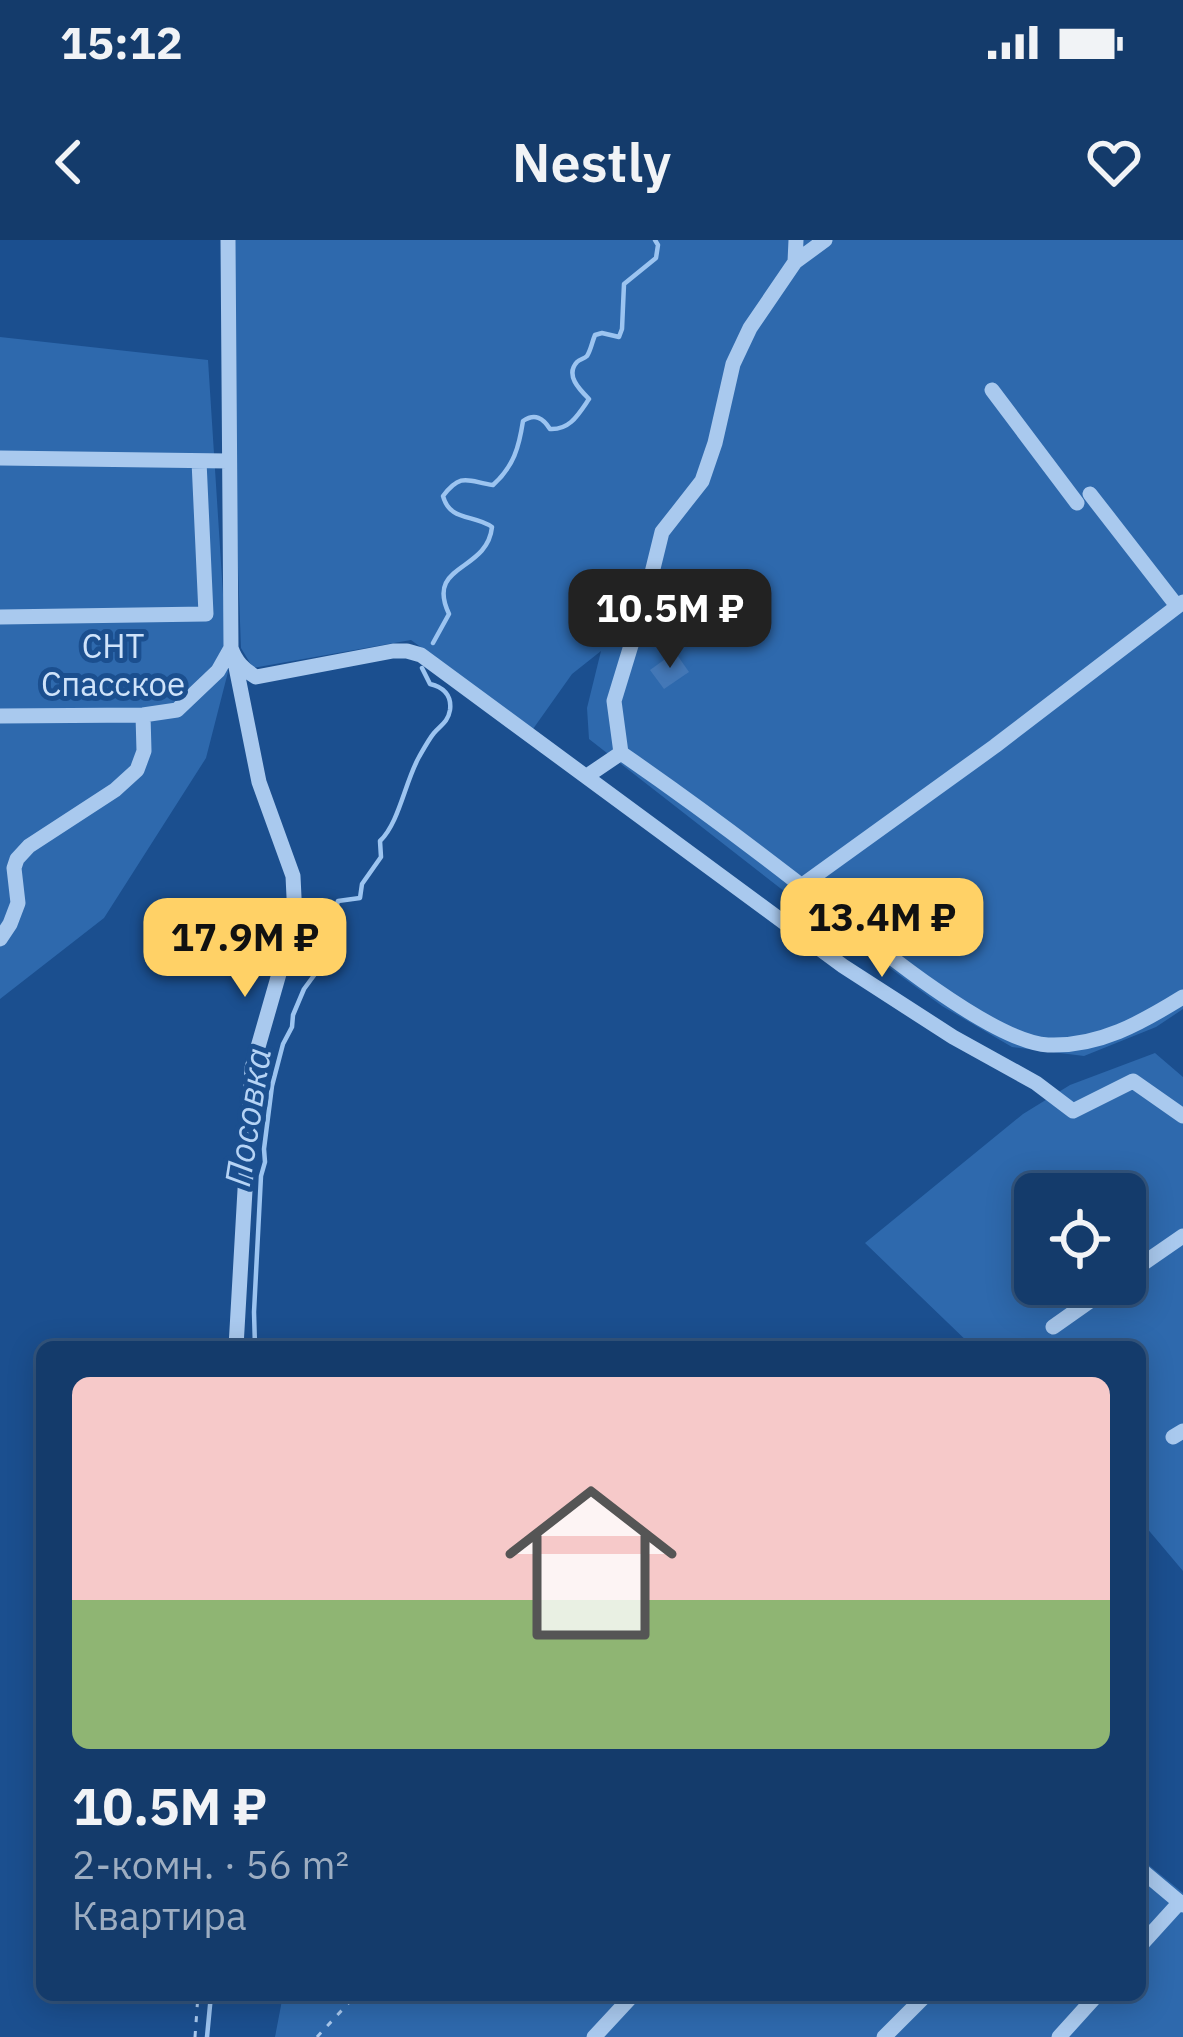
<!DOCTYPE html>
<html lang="ru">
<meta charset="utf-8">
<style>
:root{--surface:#143b6b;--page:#214673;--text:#f1f3f6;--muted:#9dadc1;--line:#33557e;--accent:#ffd166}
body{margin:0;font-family:"IBM Plex Sans",sans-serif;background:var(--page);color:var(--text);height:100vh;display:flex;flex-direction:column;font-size:45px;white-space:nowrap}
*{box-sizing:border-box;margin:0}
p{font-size:39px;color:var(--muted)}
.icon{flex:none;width:66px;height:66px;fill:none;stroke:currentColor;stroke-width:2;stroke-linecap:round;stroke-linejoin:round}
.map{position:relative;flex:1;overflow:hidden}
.sheet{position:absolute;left:36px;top:1101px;width:1110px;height:660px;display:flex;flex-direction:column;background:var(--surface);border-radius:18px;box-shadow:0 6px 30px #0003,0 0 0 3px var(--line)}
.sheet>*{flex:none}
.buttons{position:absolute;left:1014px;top:933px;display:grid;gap:24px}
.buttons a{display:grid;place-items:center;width:132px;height:132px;border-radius:18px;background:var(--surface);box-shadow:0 6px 30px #0003,0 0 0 3px var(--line);font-size:60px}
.price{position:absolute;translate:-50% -102px;padding:0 27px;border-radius:24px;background:var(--accent);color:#111;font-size:39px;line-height:78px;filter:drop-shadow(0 3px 6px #0008)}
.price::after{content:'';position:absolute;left:50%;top:72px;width:36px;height:27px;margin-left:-18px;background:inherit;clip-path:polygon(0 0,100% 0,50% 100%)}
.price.selected{background:#222;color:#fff}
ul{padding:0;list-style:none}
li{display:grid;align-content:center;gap:24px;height:636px;padding:0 36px}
li span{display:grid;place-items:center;height:372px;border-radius:18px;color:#555}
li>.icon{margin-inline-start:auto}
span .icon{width:216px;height:216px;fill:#fffc;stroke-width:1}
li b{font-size:51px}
.status{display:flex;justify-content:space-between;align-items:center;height:84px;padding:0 60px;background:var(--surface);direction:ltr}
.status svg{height:33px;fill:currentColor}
header{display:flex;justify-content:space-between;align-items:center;height:156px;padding:0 36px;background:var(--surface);font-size:54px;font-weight:600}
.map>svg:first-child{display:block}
.green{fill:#2e69ad;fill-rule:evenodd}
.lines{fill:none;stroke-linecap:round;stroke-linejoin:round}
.stream{stroke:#9cc4f0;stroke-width:4.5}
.building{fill:#4478b7}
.path{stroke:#a9c9ee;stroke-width:3;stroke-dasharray:6 9;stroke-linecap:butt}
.minor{stroke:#a9c9ee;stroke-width:15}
.labels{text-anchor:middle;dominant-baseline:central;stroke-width:10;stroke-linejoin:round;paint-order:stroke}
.park-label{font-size:33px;fill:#cfe3fa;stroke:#1b4f8f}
.water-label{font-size:36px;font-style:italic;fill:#b5d3f5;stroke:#1b4f8f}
</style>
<div class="status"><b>15:12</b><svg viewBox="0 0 49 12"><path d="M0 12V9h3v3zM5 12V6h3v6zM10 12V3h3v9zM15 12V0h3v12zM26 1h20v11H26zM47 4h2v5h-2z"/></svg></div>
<header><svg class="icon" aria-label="back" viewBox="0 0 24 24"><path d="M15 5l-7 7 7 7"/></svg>Nestly<svg class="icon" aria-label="heart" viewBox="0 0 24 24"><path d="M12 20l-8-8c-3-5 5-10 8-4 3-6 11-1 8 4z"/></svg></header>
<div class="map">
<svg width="1183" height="1797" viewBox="0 0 1183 1797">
<rect width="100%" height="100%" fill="#1b4f8f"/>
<!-- green -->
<path class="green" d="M235,0h948v769l-27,18 -72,29 -72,-9 -70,-41 -162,-118 -191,-149 -2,-31 14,-57 -29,23 -39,55 -122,-89 -158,28 -12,-20 -7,-187z
M0,97l208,23 20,312 -22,86 -102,160 -104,81z
M1155,813l28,24v494l-43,-51v-173h-167l-108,-104 158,-129 47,-29zM1035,954h90v90h-90z
M1140,1618l43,35v144h-908l8,-42h857z"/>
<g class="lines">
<!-- stream -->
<path class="stream" d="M433,403l16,-29c-24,-51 38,-41 43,-87 -18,-13 -42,-5 -49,-31 19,-25 26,-14 50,-11 21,-19 26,-38 30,-64 12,-8 20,-3 27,8 20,1 28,-14 39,-30 -10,-10 -24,-24 -12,-37 3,-3 7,-3 10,-6 4,-6 5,-14 8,-21l7,-2 17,4 3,-8 2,-45 32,-26 2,-13 -3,-5
M255,1107l-1,-35 7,-136 4,-14 -1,-13 8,-63 11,-42 9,-17 1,-12 11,-26 14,-19 20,-69 22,-3 2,-14 19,-27 -1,-16c19,-18 25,-59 39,-84 4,-7 10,-18 15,-24 7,-8 14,-11 16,-23 2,-15 -7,-23 -20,-26l-8,-16
M207,1797l4,-42"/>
</g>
<!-- building -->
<path class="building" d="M675,412l14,20 -25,17 -14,-19z"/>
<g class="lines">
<!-- path -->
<path class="path" d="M195,1797l3,-42
M317,1797l39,-42"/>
<!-- minor -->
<path class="minor" d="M228,0l3,408c5,14 12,21 25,29l137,-26h14l14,4 422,311 110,71 83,46 37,28 60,-30 50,35
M795,22l30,-22
M992,150l85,113
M0,218l228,3
M1090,254l87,112
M0,377l206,-3 -7,-153
M235,422l24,120 34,94 2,42 -43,150 -16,279
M0,476l143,-1 34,-5 41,-39 13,-23
M621,513l-7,-52 33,-108 15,-61 40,-51 13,-38 18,-79 17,-36 45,-66 1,-22
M587,536l34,-23c61,42 119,85 177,130 51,41 189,159 250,162 51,2 93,-22 135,-48
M801,646l194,-140 188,-144
M0,699l10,-15 8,-21 -4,-35 3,-9 12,-13 86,-56 22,-20 7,-19 -1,-36
M1125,1036l58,-40
M1053,1087l61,-43
M1173,1197l10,-6
M1140,1629l43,36
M1140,1706l40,-44
M594,1797l39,-42
M884,1797l42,-42
M1059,1797l38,-42"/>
</g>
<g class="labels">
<!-- park labels -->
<g class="park-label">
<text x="113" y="405">СНТ<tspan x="113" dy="38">Спасское</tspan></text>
</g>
<!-- water labels -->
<g class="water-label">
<text transform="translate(247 877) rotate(-81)">Посовка</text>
</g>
</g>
</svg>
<div class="buttons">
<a><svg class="icon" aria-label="locate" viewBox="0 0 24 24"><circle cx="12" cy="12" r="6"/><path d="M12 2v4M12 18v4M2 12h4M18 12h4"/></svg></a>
</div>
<b class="price selected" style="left:670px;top:431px">10.5M ₽</b>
<b class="price" style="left:882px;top:740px">13.4M ₽</b>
<b class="price" style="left:245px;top:760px">17.9M ₽</b>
<section class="sheet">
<ul>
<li><span style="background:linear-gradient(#f6c9c9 60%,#8fb573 0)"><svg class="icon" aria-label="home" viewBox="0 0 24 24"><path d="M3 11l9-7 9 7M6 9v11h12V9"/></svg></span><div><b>10.5M ₽</b><p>2-комн. · 56 m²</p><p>Квартира</p></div></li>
</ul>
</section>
</div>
